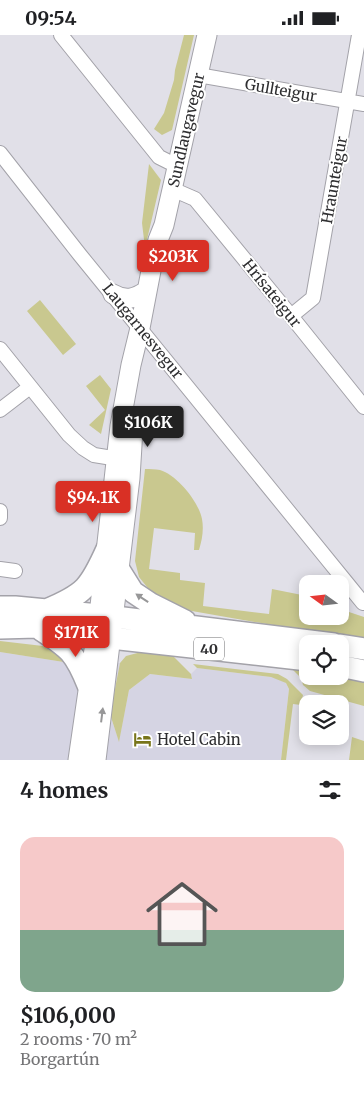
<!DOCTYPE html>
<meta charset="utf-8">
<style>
:root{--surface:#fff;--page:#f6f6f6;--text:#202124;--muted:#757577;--accent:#d93025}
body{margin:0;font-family:Merriweather,serif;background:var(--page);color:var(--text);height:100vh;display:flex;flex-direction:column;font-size:19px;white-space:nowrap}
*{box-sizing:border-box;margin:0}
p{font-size:16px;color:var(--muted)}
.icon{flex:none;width:28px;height:28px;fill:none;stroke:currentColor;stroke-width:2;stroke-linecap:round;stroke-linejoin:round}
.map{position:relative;height:725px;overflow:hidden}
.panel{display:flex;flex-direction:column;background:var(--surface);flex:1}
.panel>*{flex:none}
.needle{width:32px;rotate:285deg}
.buttons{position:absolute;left:299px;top:540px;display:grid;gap:10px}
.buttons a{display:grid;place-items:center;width:50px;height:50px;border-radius:10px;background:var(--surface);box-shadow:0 2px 12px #0003;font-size:25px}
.price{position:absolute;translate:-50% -42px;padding:0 11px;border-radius:5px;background:var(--accent);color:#fff;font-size:16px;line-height:32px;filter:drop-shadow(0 1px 2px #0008)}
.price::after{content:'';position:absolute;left:50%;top:30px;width:15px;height:11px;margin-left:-8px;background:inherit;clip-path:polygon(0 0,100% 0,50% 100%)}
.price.on{background:#222;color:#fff}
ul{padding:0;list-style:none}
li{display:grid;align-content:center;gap:10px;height:265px;padding:0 20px}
li span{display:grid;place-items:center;height:155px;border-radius:15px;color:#555}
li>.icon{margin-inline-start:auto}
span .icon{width:90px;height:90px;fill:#fffc;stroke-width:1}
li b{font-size:21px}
h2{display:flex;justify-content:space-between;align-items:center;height:60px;padding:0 20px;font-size:21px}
.status{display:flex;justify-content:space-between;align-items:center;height:35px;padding:0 25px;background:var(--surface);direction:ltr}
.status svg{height:14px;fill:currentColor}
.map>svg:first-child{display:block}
.built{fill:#d5d4e3}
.grass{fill:#c9c88f}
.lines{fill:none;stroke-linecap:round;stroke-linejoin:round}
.street-casing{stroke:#a3a2a9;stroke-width:16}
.secondary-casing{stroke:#a3a2a9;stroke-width:21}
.primary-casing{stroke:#a3a2a9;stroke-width:24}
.street{stroke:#fff;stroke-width:14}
.secondary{stroke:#fff;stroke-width:19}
.primary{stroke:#fff;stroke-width:21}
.oneway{fill:#979798}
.labels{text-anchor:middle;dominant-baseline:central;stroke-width:4;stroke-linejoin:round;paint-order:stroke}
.shield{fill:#fff;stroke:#6d6d6f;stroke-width:1}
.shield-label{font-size:14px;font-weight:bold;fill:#2f2f31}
.street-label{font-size:15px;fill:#2f2f31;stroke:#fff}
.poi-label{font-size:15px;fill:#2f2f31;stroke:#fff;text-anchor:start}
</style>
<div class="status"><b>09:54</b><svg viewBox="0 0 49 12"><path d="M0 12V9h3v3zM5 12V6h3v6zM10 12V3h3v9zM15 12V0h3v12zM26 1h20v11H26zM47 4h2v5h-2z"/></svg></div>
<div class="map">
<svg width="364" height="725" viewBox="0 0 364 725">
<rect width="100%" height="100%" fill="#e1e0e8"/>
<!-- built -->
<path class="built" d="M0,617l70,11h50l-10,52 9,26 10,-51 21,-16 42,5 -1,-5 6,-6 74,9 9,2 6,4 3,6 -8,71h-281z"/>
<!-- grass -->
<path class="grass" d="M184,0h10l-22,95 -10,5 -8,-6 10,-16 10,-33 1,-10z
M149,129l12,16 -16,68 -3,-25z
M40,265l36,44 -13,11 -36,-44z
M100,340l11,14 -10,45 -12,-9 16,-15 -19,-24z
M145,434c5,0 10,0 15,1 17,5 39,32 42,49 2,11 0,21 -3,31h-5l1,-17 -41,-5 -5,41 31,4v7l25,3 -2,23 66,8 3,-25 35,7 1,20h32v-13l4,1 5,8 15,5v24l-195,-34 -18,-15 -12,-15 -4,-16z
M0,606l43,5 27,17 -70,-11z
M145,616l27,4 19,19 1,5 -42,-5 -21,16 -10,52 -9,-28 10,-51 6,-7z
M189,617l118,16 1,8h32l24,4v26l-54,-15 -7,-6 -2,-7 -8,-8 -103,-12z
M193,629l85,10 9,5 16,16 -2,10 -8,-1 -7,56h-5l8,-71 -3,-6 -15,-6 -74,-9z
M352,702l12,4v19h-15z"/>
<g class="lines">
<defs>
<path id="street" d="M61,0l98,122 18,9
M198,40l166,29
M0,118l80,102 283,348
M172,154l23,10 96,117 73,91
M291,281l22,-18 46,-263
M0,314l69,86 14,13 11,7 31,5
M0,375l30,-23
M0,476v7
M0,534l15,2"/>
<path id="secondary" d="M113,259c12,7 22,5 33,-3
M78,725l21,-145 21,-189 11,-61 9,-37 14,-73 4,-15 6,-15 43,-190
M96,725l34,-282 3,-49"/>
<path id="primary" d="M118,533l15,24 18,12 34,17
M0,572h15l84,8 235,29
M46,575c39,-16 44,-23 61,-61
M0,593l37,-1 74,11 197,22
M41,595c29,19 34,23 47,55
M340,610l24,4
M340,631l24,5"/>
</defs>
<!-- street casing -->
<use href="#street" class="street-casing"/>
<!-- secondary casing -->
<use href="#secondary" class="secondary-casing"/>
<!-- primary casing -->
<use href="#primary" class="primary-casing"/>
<!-- street -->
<use href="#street" class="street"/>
<!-- secondary -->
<use href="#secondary" class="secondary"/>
<!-- primary -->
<use href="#primary" class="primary"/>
</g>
<!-- one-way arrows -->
<defs><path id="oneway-solid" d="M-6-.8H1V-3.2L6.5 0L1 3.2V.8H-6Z" transform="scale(1.25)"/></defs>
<g class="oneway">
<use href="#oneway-solid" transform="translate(142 563) rotate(-146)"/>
<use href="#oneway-solid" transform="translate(102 680) rotate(-83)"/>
</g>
<!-- icons -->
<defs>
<symbol id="hotel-bare" viewBox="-9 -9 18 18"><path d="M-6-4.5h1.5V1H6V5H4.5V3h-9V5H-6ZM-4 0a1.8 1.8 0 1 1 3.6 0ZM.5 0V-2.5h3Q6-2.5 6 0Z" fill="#78751a" stroke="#fff" stroke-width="2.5" paint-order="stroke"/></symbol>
</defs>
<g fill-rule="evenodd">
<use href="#hotel-bare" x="130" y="692" width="25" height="25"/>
</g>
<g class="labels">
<!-- shield labels -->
<rect class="shield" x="194" y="602.5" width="30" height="23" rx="4"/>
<g class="shield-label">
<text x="209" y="614">40</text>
</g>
<!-- street labels -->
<g class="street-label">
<text transform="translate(281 55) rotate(10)">Gullteigur</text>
<text transform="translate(186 95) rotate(-77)">Sundlaugavegur</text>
<text transform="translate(334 145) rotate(-80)">Hraunteigur</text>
<text transform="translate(272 258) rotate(51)">Hrísateigur</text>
<text transform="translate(143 296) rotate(51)">Laugarnesvegur</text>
</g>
<!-- poi labels -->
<g class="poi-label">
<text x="157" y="704">Hotel Cabin</text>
</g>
</g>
</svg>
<div class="buttons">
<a><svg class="needle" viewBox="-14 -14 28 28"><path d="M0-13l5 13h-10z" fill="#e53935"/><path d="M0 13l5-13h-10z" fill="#757577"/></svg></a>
<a><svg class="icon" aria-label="locate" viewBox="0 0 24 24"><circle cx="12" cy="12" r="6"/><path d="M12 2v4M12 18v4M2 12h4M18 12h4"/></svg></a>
<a><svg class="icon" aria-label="layers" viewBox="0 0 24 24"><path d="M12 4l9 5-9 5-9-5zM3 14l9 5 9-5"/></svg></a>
</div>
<b class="price" style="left:173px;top:247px">$203K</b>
<b class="price on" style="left:148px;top:413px">$106K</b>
<b class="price" style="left:93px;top:488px">$94.1K</b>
<b class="price" style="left:76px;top:623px">$171K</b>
</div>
<section class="panel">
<h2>4 homes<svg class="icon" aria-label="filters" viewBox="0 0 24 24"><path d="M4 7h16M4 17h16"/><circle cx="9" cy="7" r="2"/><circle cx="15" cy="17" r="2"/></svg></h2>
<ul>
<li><span style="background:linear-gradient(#f6c9c9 60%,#7fa58c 0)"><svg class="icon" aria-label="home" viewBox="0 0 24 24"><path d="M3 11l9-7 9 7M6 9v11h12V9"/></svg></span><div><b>$106,000</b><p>2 rooms · 70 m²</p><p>Borgartún</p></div></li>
</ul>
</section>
